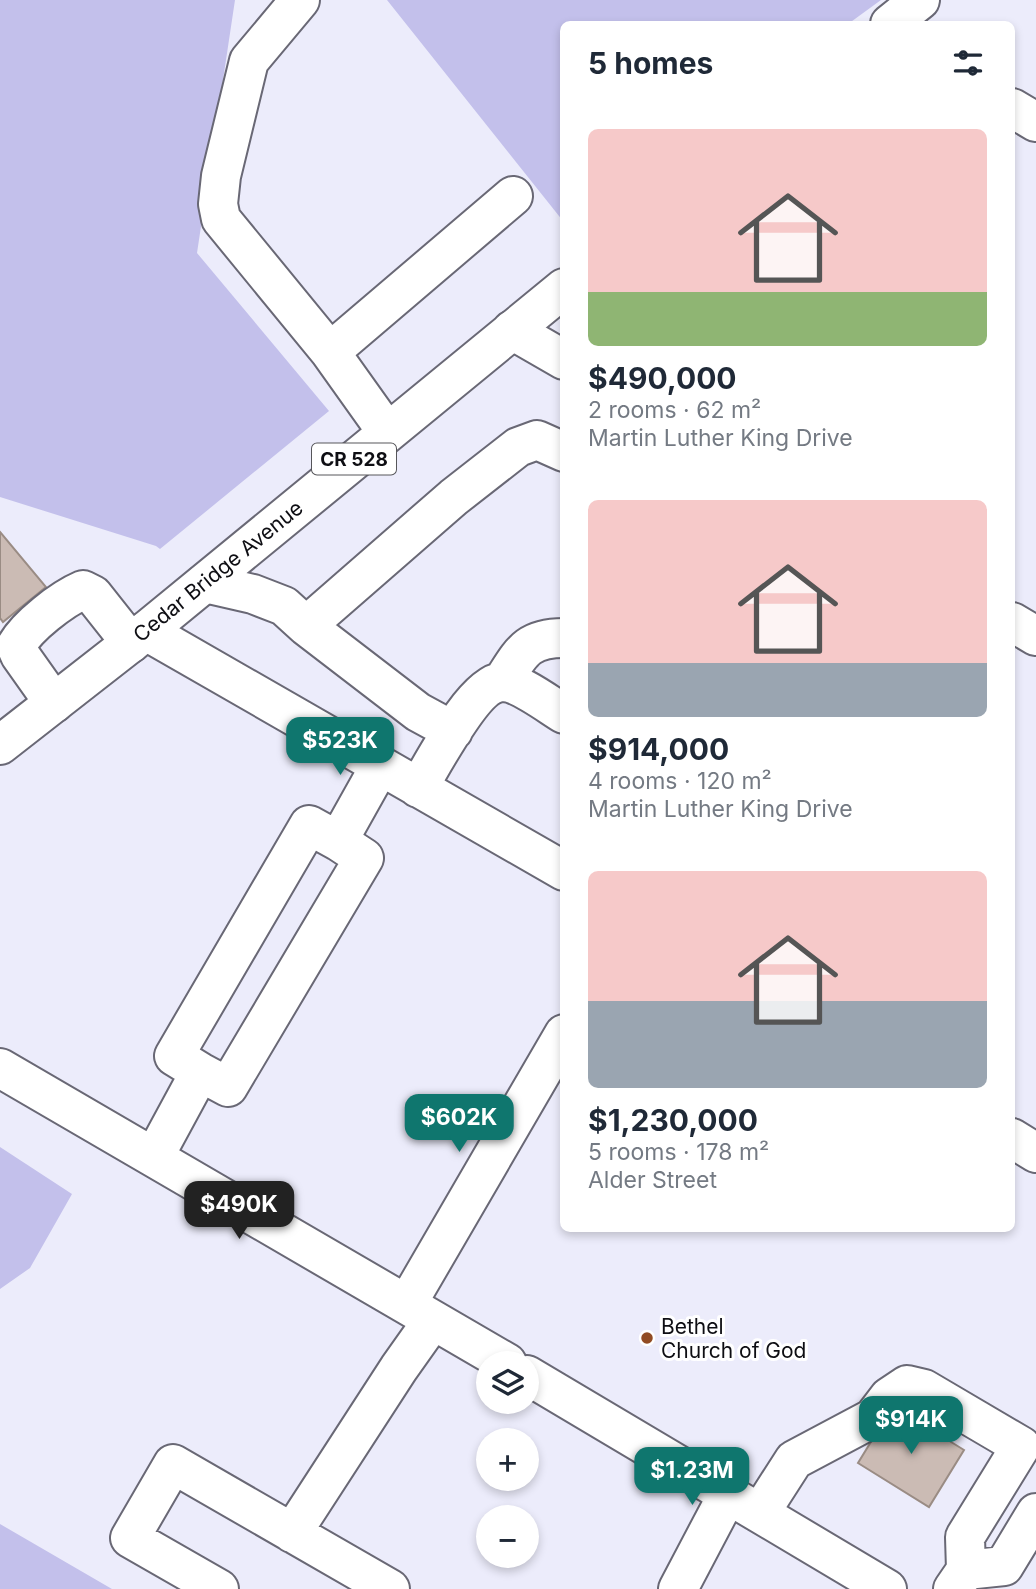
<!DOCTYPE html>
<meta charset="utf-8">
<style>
:root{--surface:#fff;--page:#f6f6f7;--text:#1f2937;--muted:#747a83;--accent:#0f766e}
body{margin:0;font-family:Inter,sans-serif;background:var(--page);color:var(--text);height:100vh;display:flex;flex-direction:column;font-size:26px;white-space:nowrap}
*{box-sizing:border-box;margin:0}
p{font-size:23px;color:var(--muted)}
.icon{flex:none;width:38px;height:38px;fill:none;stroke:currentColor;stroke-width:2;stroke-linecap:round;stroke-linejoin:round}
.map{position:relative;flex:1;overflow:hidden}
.sheet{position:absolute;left:560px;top:21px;width:455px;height:1211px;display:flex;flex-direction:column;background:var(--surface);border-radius:10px;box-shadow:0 4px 10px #0003}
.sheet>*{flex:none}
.fabs{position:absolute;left:476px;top:1351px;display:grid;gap:14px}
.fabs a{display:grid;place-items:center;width:63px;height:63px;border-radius:50%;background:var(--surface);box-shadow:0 4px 10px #0003;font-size:35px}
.price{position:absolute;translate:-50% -60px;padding:0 16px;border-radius:14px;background:var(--accent);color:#fff;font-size:23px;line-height:46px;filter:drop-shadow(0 2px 4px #0008)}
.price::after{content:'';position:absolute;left:50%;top:42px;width:21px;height:16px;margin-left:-10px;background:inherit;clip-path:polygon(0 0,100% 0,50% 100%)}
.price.active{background:#222;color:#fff}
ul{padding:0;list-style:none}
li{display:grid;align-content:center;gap:14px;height:371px;padding:0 28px}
li span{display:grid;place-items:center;height:217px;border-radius:10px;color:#555}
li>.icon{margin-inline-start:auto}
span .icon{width:126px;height:126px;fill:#fffc;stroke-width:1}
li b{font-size:30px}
h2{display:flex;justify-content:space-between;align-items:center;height:84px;padding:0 28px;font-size:30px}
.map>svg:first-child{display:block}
.green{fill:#c3c0eb}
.building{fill:#cbbbb4;stroke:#9a8c84;stroke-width:2}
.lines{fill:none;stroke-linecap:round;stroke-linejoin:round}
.minor-casing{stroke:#696875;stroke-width:42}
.major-casing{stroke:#696875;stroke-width:42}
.minor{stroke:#fff;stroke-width:38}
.major{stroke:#fff;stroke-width:38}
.poi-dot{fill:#914b23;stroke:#fff;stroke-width:2.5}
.labels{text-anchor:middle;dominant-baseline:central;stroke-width:6;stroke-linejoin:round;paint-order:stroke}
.shield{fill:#fff;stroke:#56565a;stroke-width:2}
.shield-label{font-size:19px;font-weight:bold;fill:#0e0e13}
.street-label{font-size:21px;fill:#0e0e13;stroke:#fff}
.poi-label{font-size:21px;fill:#0e0e13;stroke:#fff;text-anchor:start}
</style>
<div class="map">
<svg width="1036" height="1589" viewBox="0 0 1036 1589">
<rect width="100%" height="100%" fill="#ececfb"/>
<!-- green -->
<path class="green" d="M0,0h235l-38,253 132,158 -169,138 -4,-3 -156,-49z
M387,0h494l-33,24h-284l-1,197z
M0,1147l72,47 -42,74 -30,21z
M0,1524l112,65h-112z"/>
<!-- building -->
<path class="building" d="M0,532l46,55 -43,35 -3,-4z
M893,1406l71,44 -35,57 -71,-44z"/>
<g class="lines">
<defs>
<path id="minor" d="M300,0l-51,61 -28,115 -3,28 3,15 109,133
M1012,108l24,14
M512,330l52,30
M387,432l-57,-80 183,-156
M205,583l48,11 31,12 22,20 112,86 35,19
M1012,622l24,14
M306,626l148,-129 64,-50 19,-7 27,12
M146,631l418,240
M502,682c19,-29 24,-44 62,-44
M54,703l-34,-48 -4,-9c11,-20 46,-47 67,-56l10,5 38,48
M418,788c15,-24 55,-103 83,-106 17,-1 48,23 63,32
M0,1068l507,295
M200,1072l28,15 136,-229 -26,-17
M1012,1138l24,15
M154,1157l46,-85 -26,-16 135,-231 29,16 42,-75
M407,1304l157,-270
M527,1375l360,214
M760,1513l34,-53 79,-42 16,-21 18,-12 17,4 97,57 -56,91 1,33 -13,19
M292,1533l107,-165 34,-48
M966,1570l38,-4 32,-53
M219,1589l-89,-51 43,-74 217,125
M678,1589l50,-95"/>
<path id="major" d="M890,24l30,-24
M0,745l146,-114 418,-343"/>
</defs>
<!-- minor casing -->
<use href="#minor" class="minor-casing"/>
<!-- major casing -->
<use href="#major" class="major-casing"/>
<!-- minor -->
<use href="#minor" class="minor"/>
<!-- major -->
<use href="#major" class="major"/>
</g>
<!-- markers -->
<circle class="poi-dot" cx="647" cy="1338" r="7"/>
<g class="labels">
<!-- shield labels -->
<rect class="shield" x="312" y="443.5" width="84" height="31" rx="5"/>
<g class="shield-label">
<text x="354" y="459">CR 528</text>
</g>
<!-- street labels -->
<g class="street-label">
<text transform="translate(218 571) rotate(-39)">Cedar Bridge Avenue</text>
</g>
<!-- poi labels -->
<g class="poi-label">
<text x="661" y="1326">Bethel<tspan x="661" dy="24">Church of God</tspan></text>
</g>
</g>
</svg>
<div class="fabs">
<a><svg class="icon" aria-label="layers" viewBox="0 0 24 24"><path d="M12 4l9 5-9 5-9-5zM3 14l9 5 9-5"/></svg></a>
<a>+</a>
<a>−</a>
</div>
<b class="price" style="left:340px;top:777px">$523K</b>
<b class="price" style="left:459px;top:1154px">$602K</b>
<b class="price active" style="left:239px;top:1241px">$490K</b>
<b class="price" style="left:911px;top:1456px">$914K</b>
<b class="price" style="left:692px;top:1507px">$1.23M</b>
<section class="sheet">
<h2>5 homes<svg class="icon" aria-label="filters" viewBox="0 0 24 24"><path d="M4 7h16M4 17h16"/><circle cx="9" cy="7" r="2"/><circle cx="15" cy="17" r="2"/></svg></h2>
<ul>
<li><span style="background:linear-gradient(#f6c9c9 75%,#8fb573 0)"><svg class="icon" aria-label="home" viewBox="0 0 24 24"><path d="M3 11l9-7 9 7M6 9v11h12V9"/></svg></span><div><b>$490,000</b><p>2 rooms · 62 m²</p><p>Martin Luther King Drive</p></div></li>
<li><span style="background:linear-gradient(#f6c9c9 75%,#9aa5b1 0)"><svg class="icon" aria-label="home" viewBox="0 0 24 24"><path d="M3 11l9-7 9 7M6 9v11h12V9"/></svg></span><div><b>$914,000</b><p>4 rooms · 120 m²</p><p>Martin Luther King Drive</p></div></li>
<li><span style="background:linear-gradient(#f6c9c9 60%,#9aa5b1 0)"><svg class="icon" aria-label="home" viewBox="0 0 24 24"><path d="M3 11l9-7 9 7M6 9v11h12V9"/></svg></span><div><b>$1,230,000</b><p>5 rooms · 178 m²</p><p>Alder Street</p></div></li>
</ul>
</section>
</div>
